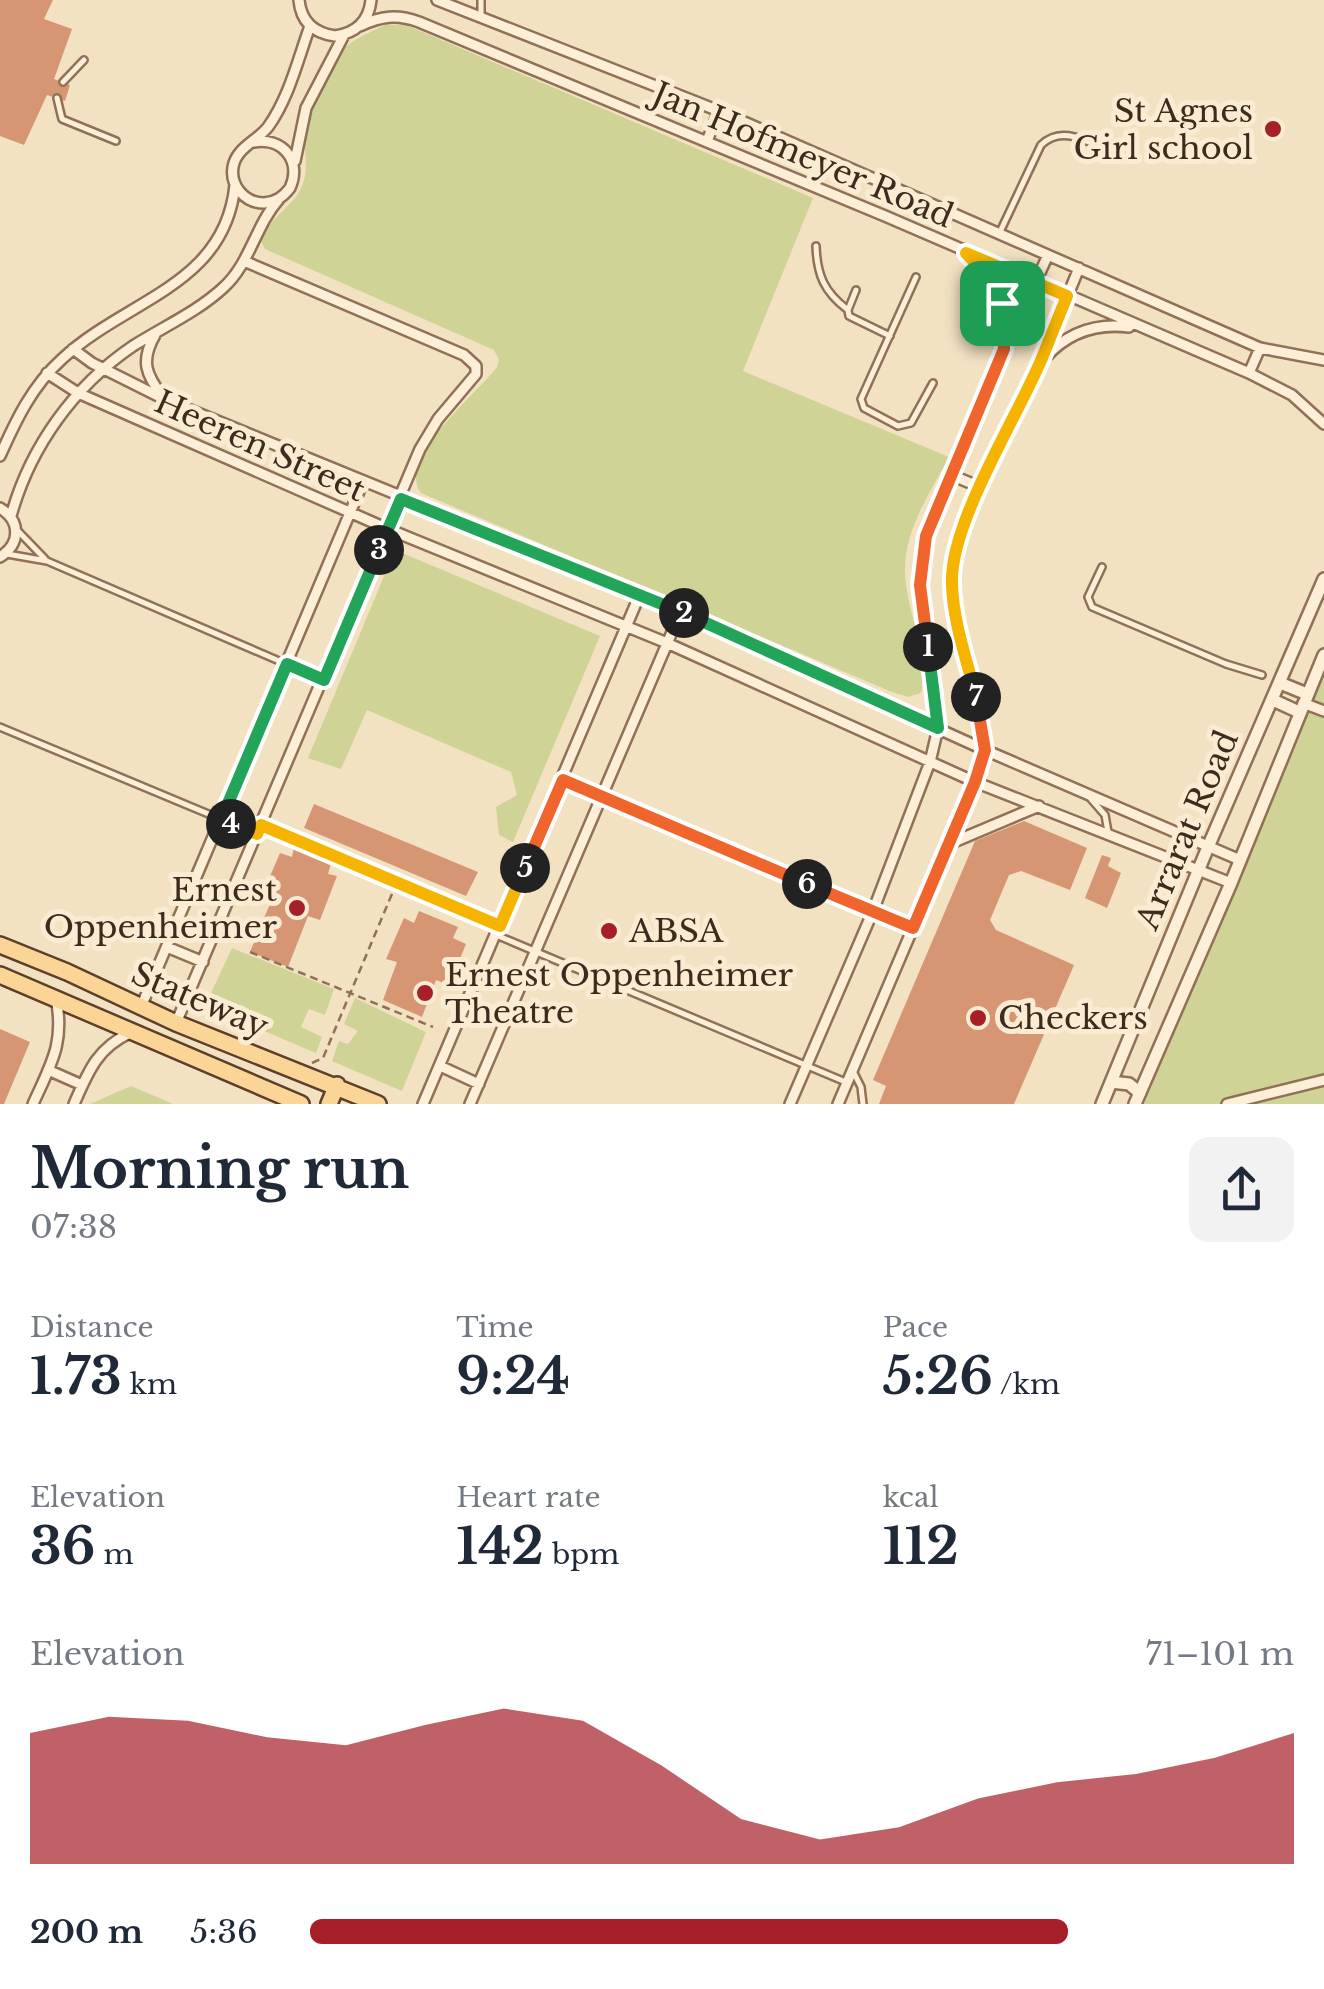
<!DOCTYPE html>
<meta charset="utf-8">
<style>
:root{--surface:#fff;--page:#f2f2f3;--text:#1f2937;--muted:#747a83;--accent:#a61f29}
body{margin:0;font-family:"Libre Baskerville",serif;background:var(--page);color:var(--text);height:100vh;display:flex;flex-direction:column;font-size:38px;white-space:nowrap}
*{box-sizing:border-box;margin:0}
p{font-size:32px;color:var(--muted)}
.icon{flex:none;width:55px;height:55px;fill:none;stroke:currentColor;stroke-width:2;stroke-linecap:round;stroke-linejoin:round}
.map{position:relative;height:1104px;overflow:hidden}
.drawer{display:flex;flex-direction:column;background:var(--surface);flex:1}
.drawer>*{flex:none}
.pin{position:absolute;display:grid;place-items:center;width:85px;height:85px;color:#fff;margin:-42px;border-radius:20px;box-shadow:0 5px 15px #0006}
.km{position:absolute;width:50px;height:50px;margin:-25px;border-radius:50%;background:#222;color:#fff;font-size:28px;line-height:50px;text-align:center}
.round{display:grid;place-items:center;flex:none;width:105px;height:105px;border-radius:20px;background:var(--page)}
.overview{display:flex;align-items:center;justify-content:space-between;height:170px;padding:0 30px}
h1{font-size:55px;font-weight:800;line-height:75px}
.stats{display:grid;grid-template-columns:repeat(3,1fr);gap:15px;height:170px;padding:10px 30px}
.stats div{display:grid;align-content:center}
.stats b{font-size:50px;font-weight:800}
.stats small{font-size:28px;font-weight:400}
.stats p{font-size:28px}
.chart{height:280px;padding:20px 30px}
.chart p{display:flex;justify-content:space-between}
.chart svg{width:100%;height:180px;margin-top:10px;fill:var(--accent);opacity:.7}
ul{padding:0 30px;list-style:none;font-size:32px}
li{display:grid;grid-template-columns:160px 120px 1fr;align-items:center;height:75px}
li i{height:25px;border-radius:12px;background:var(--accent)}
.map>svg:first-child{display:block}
</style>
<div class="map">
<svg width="1324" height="1104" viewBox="0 0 1324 1104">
<rect width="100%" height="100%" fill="#f3e2c2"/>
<path fill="#cfd395" d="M 385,25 L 405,25 L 418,30 L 813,198 L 743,371 L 949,457 C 931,491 906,527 905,567 C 904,606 930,655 921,693 L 908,697 L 892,692 L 421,493 C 395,459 478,393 497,367 L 499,360 L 494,350 L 265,249 L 261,241 C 273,212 292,209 302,186 C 310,166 303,152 305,133 C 308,114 326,68 338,54 C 351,40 368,33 385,25 Z
M 395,550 L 600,636 L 513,842 L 499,835 L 496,807 L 517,795 L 511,772 L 367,710 L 341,769 L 308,758 Z
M 1324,673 L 1324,1104 L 1144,1104 Z
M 232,948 L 334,989 L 325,1015 L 309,1009 L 301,1027 L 322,1037 L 316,1053 L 205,1006 Z
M 355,998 L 426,1032 L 402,1091 L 332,1061 L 339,1041 L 348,1044 L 358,1031 L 344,1024 Z
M 131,1086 L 173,1104 L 90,1104 Z"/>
<path fill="#d69674" d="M 0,0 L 53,0 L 44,19 L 72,29 L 54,79 L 70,85 L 65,101 L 47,95 L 24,145 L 0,136 Z
M 314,804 L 478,872 L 466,896 L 304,828 Z
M 1024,821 L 1087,848 L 1070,890 L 1021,871 L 1009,875 L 990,920 L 996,930 L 1074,965 L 1014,1104 L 879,1104 L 886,1086 L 873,1080 L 975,841 Z
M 294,847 L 331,863 L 328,874 L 337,876 L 320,920 L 308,916 L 288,967 L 250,952 L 272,899 L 262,895 L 280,853 L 292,857 Z
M 1102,855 L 1111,858 L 1108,866 L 1121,873 L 1107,908 L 1085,898 Z
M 419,911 L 458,927 L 453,938 L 466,944 L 449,985 L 436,980 L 422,1017 L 383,1000 L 397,962 L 386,959 L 404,918 L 414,923 Z
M 0,1029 L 30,1042 L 4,1104 L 0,1104 Z"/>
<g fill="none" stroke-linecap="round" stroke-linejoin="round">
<defs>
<path id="service" d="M 481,0 L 481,16
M 63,82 L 84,60
M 57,98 L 62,119 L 116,141
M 999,234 L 1041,145 C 1061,125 1086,141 1108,150
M 816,246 C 817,275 824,292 848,310
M 916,277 L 861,399 L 864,408 L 898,426 L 911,423 L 933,383
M 856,290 L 848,310 L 849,316 L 890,336
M 18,531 L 45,559
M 7,554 L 47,561 L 321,679
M 1102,567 L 1088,597 L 1092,607 L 1226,664 L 1262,675
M 0,727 L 254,833
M 563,780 L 913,928
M 1091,799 L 1105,815 L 1108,832
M 496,935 L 848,1083
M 854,1073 L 861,1087 L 863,1104"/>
<path id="minor" d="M 299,0 C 301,22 314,33 335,36 C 356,33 369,21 371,0
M 437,0 L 719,111 L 1260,348 L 1324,360
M 360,26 C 381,16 397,14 419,22 L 885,216 L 1249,373 L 1292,395 L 1324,424
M 707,141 L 719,111
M 254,142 C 283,137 302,161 290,188 C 283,197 276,202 264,203 C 245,203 230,186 233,167 C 236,148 257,141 268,127 C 289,98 298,59 310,26
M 295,161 L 306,108 L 344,35
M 971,257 C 995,282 1006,307 1005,341
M 155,335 C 140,361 146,375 163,397
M 73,349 L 92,363 L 166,400 L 640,594 L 985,750 L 1240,860
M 1045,358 C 1068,332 1096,323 1129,327
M 47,373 L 78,393 L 388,529 L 667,643 L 975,782 L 1231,883
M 1249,373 L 1260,348
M 0,456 C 16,420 32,386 62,359 C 126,299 225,286 235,185
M 951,475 L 980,487
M 0,508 C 21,521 21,543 0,557
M 11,516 C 30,447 74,386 133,346 C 163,327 197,312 223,288 C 250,264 255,226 279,199
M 1303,703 L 1324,711
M 949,844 L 1039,806
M 167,947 L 203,962
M 141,1007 L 363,482
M 176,1023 L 420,449 L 438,419 L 476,374 L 476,366 L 464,355 L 244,261
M 440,1066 L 479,1084
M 48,1070 L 82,1085
M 33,1104 C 51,1064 65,1043 56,998
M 74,1104 C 88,1072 97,1048 130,1033
M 423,1104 L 640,594
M 470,1104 L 681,611
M 790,1104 L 873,911 L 930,762 L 938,728 L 921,585 L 927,535 L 1005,349 L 1048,255
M 838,1104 L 975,782 L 985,750 L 977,701 L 955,611 L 952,565 L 960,535 L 980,487 L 1040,363 L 1079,268
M 1227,1104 L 1324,1080"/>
<path id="tertiary" d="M 1280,683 L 1307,694
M 1273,700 L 1299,712
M 1111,1082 L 1129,1084 L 1140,1093
M 1102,1104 L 1208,847 L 1324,579
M 1135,1104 L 1231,883 L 1324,655"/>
<path id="primary" d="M 0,945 L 67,972 L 176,1023 L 378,1104
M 0,975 L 301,1104
M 329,1104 L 337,1085"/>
</defs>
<use href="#service" stroke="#907157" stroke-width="10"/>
<use href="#minor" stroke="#907157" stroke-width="14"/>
<use href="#tertiary" stroke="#907157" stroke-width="16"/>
<use href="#primary" stroke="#5d3f2b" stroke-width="20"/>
<path stroke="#907157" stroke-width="2.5" stroke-dasharray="8 5" stroke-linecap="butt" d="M 271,829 L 490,921
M 250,952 L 433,1027
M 312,1063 L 323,1058 L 397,882"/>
<use href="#service" stroke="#fdefd7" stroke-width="5"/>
<use href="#minor" stroke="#fdefd7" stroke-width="9"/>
<use href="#tertiary" stroke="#fdefd7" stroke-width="11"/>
<use href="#primary" stroke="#fad596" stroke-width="15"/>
</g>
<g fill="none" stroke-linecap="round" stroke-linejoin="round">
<defs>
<path id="split-1" d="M 928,647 L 920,585 L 926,536 L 1004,349 L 1002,303"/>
<path id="split-2" d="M 684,613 L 938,728 L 928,647"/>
<path id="split-3" d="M 379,550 L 401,499 L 684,613"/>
<path id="split-4" d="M 231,824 L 221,820 L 287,664 L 324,680 L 379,550"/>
<path id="split-5" d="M 231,824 L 257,834 L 261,825 L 500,926 L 525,868"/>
<path id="split-6" d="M 525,868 L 563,780 L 807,884"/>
<path id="split-7" d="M 807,884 L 913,928 L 975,782 L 985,750 L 976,697"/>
<path id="split-8" d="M 976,697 C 967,660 953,622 952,584 C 949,524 1018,416 1042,358"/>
<path id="split-9" d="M 1002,303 L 989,277 L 966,253 L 1067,296 L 1042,358"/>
</defs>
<use href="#split-1" stroke="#fff" stroke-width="20"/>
<use href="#split-2" stroke="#fff" stroke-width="20"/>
<use href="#split-3" stroke="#fff" stroke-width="20"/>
<use href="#split-4" stroke="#fff" stroke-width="20"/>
<use href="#split-5" stroke="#fff" stroke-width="20"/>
<use href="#split-6" stroke="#fff" stroke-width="20"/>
<use href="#split-7" stroke="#fff" stroke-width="20"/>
<use href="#split-8" stroke="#fff" stroke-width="20"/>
<use href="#split-9" stroke="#fff" stroke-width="20"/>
<use href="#split-1" stroke="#f0652b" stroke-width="12"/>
<use href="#split-2" stroke="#22a559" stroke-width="12"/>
<use href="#split-3" stroke="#22a559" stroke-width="12"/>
<use href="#split-4" stroke="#22a559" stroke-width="12"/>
<use href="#split-5" stroke="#f5b400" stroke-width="12"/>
<use href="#split-6" stroke="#f0652b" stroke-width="12"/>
<use href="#split-7" stroke="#f0652b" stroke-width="12"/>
<use href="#split-8" stroke="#f5b400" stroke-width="12"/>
<use href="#split-9" stroke="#f5b400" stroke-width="12"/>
</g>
<g fill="#a61f29" stroke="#f9ecd3" stroke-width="4">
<circle cx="1273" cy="129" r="10"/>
<circle cx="297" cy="908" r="10"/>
<circle cx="609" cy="931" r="10"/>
<circle cx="425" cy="993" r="10"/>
<circle cx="978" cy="1018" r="10"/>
</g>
<g text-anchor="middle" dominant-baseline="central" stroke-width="10" stroke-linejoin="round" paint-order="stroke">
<g font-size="32" fill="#3e2b1d" stroke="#f9ecd3" text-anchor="start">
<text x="1253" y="111" text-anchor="end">St Agnes<tspan x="1253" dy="37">Girl school</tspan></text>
<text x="277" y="890" text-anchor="end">Ernest<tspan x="277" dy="37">Oppenheimer</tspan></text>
<text x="629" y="931">ABSA</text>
<text x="445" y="975">Ernest Oppenheimer<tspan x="445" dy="37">Theatre</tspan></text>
<text x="998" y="1018">Checkers</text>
</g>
<g font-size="32" fill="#3e2b1d" stroke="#f9ecd3">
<text transform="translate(803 155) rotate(23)">Jan Hofmeyer Road</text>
<text transform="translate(260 446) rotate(24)">Heeren Street</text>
<text transform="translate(1187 830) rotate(-67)">Arrarat Road</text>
<text transform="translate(200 1000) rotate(23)">Stateway</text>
</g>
</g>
</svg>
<div class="pin" style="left:1002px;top:303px;background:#1e9e55"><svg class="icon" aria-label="arrive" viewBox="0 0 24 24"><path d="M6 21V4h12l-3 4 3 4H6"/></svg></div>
<b class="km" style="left:928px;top:647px">1</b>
<b class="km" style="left:684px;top:613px">2</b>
<b class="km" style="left:379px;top:550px">3</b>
<b class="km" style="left:231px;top:824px">4</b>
<b class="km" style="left:525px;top:868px">5</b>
<b class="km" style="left:807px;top:884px">6</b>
<b class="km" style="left:976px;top:697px">7</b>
</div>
<section class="drawer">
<div class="overview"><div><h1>Morning run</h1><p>07:38</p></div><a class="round"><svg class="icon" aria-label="share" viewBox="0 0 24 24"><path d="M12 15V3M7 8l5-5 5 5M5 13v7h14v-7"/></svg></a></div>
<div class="stats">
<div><p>Distance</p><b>1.73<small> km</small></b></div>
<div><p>Time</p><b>9:24</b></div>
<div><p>Pace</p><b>5:26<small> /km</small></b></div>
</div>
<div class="stats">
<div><p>Elevation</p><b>36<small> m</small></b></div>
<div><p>Heart rate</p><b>142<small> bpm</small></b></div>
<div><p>kcal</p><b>112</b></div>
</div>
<div class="chart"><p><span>Elevation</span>71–101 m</p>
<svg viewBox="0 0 160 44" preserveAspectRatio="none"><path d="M0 44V12L10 8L20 9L30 13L40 15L50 10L60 6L70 9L80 20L90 33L100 38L110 35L120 28L130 24L140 22L150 18L160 12V44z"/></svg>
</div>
<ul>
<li><b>200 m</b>5:36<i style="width:77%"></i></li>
</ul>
</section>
